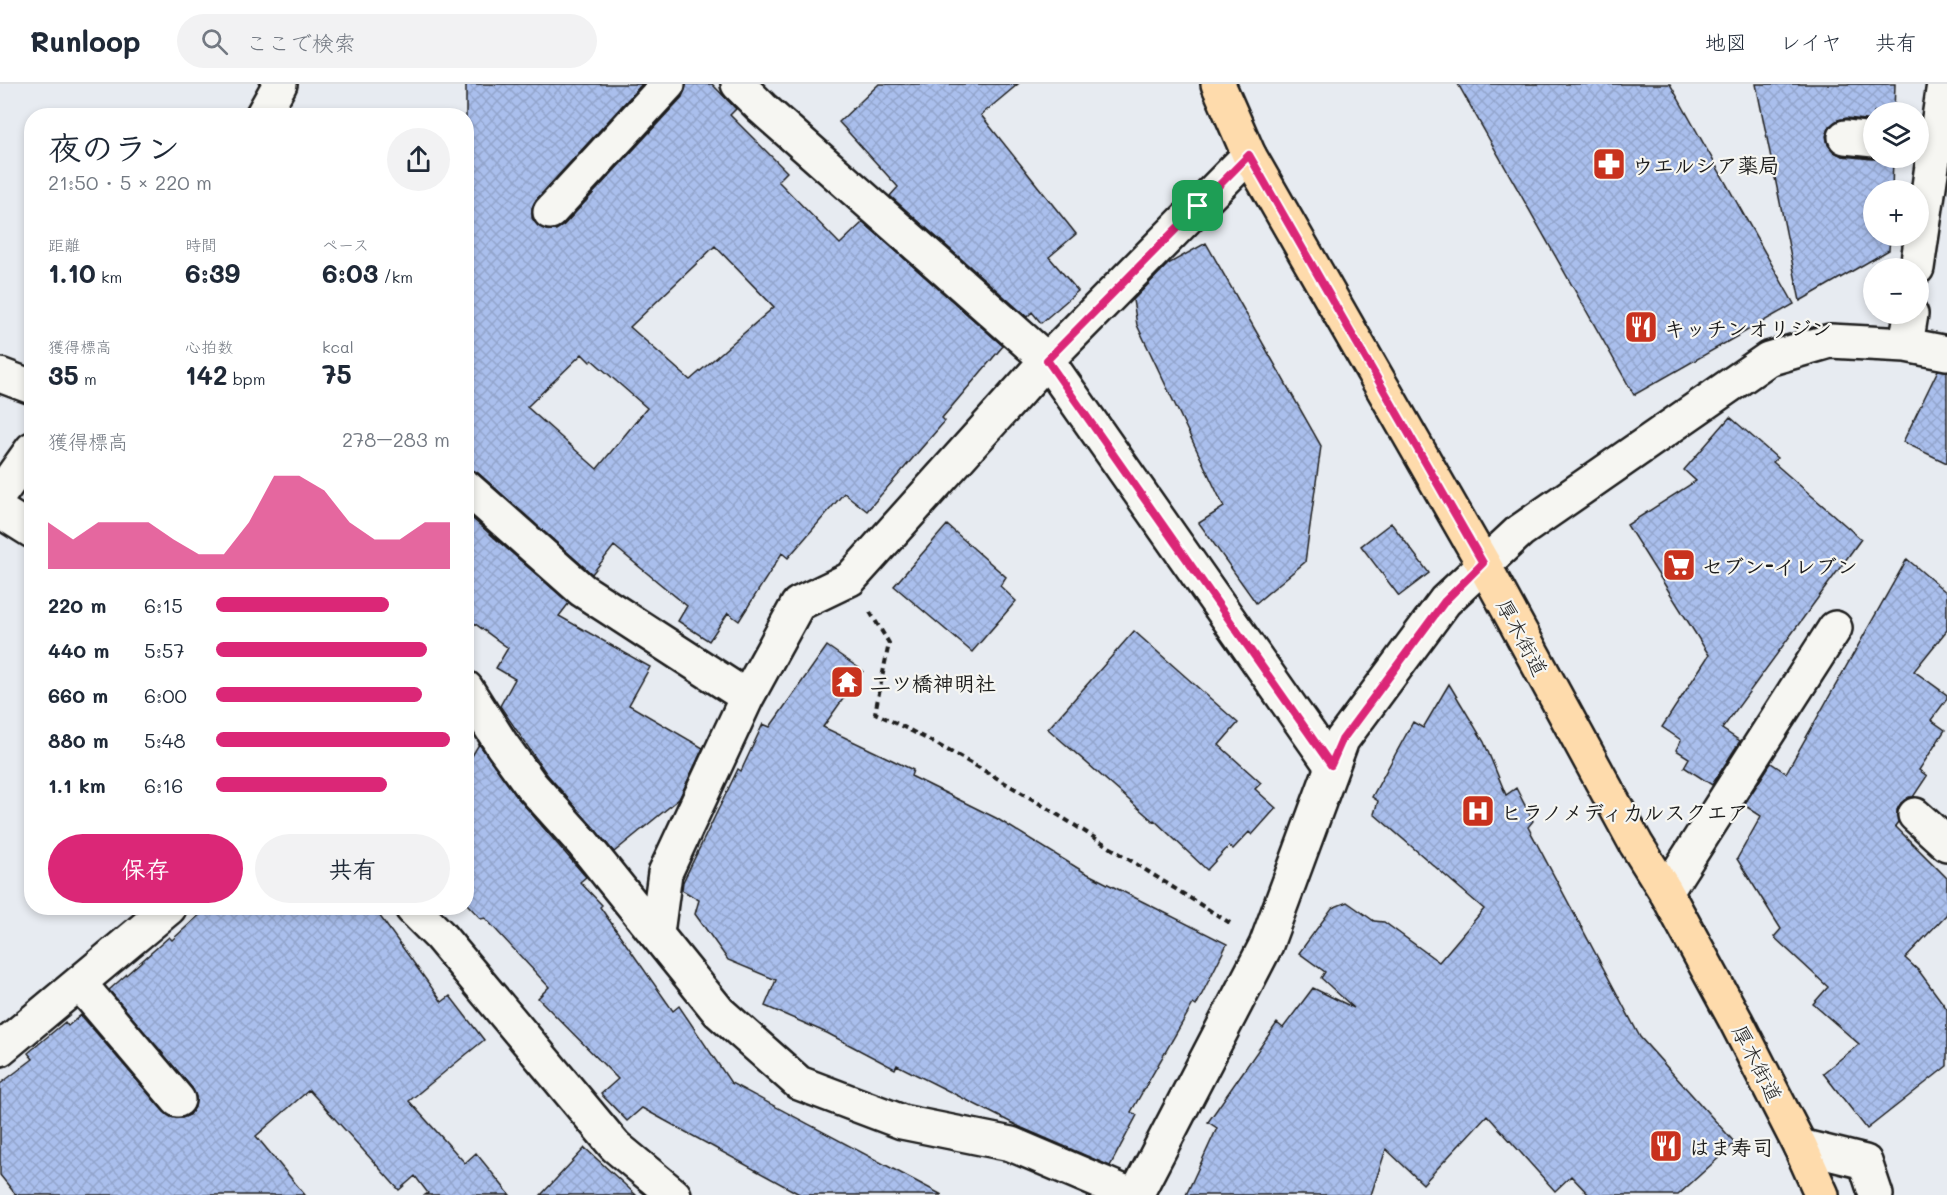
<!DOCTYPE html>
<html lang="ja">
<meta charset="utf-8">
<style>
:root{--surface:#fff;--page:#f2f2f3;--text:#1f2937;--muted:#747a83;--line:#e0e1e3;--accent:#db2777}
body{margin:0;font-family:Mali,"Klee One",sans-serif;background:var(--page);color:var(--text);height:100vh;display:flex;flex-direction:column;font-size:22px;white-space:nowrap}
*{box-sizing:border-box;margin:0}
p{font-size:20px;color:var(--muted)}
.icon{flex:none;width:33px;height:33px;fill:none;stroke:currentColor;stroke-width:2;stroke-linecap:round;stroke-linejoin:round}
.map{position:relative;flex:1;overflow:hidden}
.panel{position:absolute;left:24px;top:24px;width:450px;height:807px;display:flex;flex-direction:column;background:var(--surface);border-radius:24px;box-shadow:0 3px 9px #0003}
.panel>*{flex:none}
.tools{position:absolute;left:1863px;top:18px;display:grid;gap:12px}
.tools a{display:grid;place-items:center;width:66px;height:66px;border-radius:50%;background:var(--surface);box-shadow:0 3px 9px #0003;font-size:30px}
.pin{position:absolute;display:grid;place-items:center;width:51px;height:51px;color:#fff;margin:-26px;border-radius:12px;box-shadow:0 3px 9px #0006}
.round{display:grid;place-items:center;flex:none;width:63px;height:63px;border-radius:32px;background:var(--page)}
.overview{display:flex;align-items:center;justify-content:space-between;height:102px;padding:0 24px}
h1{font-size:33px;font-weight:700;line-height:45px}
.metrics{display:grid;grid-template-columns:repeat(3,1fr);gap:9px;height:102px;padding:6px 24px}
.metrics div{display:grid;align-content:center}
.metrics b{font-size:26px;font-weight:700}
.metrics small{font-size:16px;font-weight:400}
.metrics p{font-size:16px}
.chart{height:168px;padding:12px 24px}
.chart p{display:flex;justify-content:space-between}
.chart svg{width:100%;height:108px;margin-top:6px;fill:var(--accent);opacity:.7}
.primary-button{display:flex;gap:12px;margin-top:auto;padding:12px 24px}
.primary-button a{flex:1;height:69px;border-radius:36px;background:var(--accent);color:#fff;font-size:24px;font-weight:700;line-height:69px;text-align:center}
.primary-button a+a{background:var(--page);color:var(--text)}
ul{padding:0 24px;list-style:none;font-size:20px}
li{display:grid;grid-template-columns:96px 72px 1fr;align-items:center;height:45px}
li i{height:15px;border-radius:8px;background:var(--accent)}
header{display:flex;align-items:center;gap:36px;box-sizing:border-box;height:84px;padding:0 30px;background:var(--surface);border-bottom:2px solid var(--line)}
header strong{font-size:28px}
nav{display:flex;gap:33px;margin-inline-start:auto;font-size:21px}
.search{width:420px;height:54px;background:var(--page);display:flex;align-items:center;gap:15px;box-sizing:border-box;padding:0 21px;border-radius:33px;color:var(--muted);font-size:22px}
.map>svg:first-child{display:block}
</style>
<header>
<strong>Runloop</strong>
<div class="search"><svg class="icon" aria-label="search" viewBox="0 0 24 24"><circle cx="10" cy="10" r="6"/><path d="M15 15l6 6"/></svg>ここで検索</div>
<nav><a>地図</a><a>レイヤ</a><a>共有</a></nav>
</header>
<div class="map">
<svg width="1947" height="1111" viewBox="0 0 1947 1111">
<defs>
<pattern id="building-cross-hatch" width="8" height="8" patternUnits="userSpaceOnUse" patternTransform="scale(1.5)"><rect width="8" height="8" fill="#aabfed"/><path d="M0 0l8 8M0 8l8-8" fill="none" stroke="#92a4cb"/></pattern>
</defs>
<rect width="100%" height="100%" fill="#e7ebf1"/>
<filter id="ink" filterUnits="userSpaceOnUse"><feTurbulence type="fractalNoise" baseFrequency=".0167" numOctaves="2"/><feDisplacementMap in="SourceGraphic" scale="12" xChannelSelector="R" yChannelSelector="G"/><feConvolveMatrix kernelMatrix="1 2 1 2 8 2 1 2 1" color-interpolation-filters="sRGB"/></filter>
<g filter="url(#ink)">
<path fill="url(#building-cross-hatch)" stroke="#1c1c1c" stroke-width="1.5" fill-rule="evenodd" d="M 466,0 L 642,0 L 536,116 L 532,124 L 532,134 L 538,142 L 546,146 L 556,146 L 564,141 L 682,13 L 686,0 L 712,0 L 736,25 L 730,31 L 787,88 L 778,97 L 840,160 L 863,138 L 1003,262 L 942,334 L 945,337 L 867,427 L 844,409 L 788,474 L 782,469 L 739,537 L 728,529 L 709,557 L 678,537 L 687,522 L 614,462 L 592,490 L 478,389 L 466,385 ZM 715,162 L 774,223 L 690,296 L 630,243 ZM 582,270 L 590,278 L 592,276 L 647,324 L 597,385 L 527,323 Z
M 879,0 L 1018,0 L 981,31 L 1076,150 L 1049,173 L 1078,207 L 1041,239 L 1032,228 L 1027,233 L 890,112 L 898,103 L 839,38 Z
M 1458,0 L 1670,0 L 1794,220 L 1634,311 Z
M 1756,0 L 1895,0 L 1894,28 L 1874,28 L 1874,37 L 1847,34 L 1838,36 L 1830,42 L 1826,52 L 1828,61 L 1834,68 L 1842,72 L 1872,75 L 1893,74 L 1892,106 L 1874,106 L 1874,152 L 1890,152 L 1889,166 L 1800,217 Z
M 1206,159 L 1321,362 L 1305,478 L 1256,519 L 1199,439 L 1224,423 L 1137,241 L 1133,216 L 1168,180 Z
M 1938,286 L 1947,287 L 1947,379 L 1903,358 Z
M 1730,333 L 1777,374 L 1773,378 L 1861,455 L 1722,645 L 1740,657 L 1712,701 L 1684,683 L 1689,674 L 1676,666 L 1681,656 L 1662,643 L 1709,571 L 1627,441 L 1696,397 L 1684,386 Z
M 466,429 L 569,519 L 559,532 L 650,583 L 629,621 L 703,664 L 679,715 L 614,768 L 546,689 L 500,622 L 515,595 L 496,584 L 508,564 L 466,533 Z
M 1391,439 L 1429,489 L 1399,512 L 1361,462 Z
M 947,441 L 1006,493 L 1000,502 L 1016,517 L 972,568 L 894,502 Z
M 1907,475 L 1947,509 L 1947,546 L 1914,587 L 1947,611 L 1947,615 L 1931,636 L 1945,646 L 1919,686 L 1927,692 L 1913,713 L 1909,713 L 1901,719 L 1897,726 L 1898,738 L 1895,742 L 1947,794 L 1947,830 L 1905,874 L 1919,887 L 1947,925 L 1947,982 L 1867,1045 L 1823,989 L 1859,960 L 1813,920 L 1828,903 L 1774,853 L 1781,845 L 1737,775 L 1761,732 L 1744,721 L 1771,679 L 1786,689 Z
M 1134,547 L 1238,639 L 1219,661 L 1261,699 L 1255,705 L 1276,724 L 1252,751 L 1249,748 L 1233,765 L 1229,762 L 1207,786 L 1154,736 L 1153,737 L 1048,645 Z
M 827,562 L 863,587 L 823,643 L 913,686 L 911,692 L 996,734 L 1084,788 L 1227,860 L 1196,922 L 1193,920 L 1131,1028 L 1137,1031 L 1110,1082 L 1022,1044 L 897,981 L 895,985 L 827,949 L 765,922 L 776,896 L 728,876 L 695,830 L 699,816 L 682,806 L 683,798 L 738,685 L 741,687 L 763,640 L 770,643 Z
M 1449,600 L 1484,658 L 1506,711 L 1516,704 L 1533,737 L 1528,743 L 1640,953 L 1735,1059 L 1678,1111 L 1589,1111 L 1571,1092 L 1555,1107 L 1487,1031 L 1423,1100 L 1386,1065 L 1371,1111 L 1186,1111 L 1217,1044 L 1208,1038 L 1277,939 L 1283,944 L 1313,904 L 1354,924 L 1321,894 L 1325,888 L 1299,869 L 1332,824 L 1347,818 L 1374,837 L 1384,838 L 1439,878 L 1484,825 L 1374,730 L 1378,717 L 1372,713 L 1413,638 L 1423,644 Z
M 479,660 L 517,713 L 586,793 L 580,798 L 602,821 L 600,823 L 673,927 L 679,922 L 731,999 L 942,1111 L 801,1111 L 642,1024 L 627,1037 L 601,1010 L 618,995 L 538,914 L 549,903 L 485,834 L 481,835 L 466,819 L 466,682 Z
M 207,824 L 374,824 L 442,918 L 450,912 L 484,956 L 409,1017 L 465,1079 L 476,1069 L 510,1111 L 425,1111 L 428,1109 L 415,1092 L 399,1106 L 309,1006 L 256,1052 L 305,1111 L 16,1111 L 0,1091 L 0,1000 L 33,975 L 28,969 L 65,938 L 68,942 L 81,931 L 164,1028 L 171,1033 L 182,1034 L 190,1031 L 195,1023 L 196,1013 L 192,1004 L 109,906 L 169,853 L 172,856 Z
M 585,1064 L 636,1111 L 541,1111 Z"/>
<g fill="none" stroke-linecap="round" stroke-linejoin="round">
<defs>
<path id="minor" d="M 738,0 L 762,24 L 1047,276 L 1331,681
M 262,32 L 280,0
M 1845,53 L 1874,56
M 550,128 L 668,0
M 1917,184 L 1944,0
M 1906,261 L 1911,230
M 0,291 L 32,303
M 466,403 L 582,506 L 747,613
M 0,410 L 32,365
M 0,427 L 32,447
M 466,604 L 502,661 L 531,701 L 582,758 L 719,928 L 799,999 L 902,1038 L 1011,1060 L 1131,1111
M 1915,731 L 1947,760
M 1666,808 L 1835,544
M 412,824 L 439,851 L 615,1062 L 674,1111
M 657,849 L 665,789 L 747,613 L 798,520 L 850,495 L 1047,276 L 1249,71
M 79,899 L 178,1016
M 0,965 L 169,824
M 1800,1062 L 1865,1078 L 1876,1111
M 1136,1111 L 1266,861 L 1342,656 L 1445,517 L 1520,447 L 1768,275 L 1830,257 L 1906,261 L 1947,269"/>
<path id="major" d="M 1218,0 L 1249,71 L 1483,479 L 1636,760 L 1666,808 L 1736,937 L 1800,1062 L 1822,1111"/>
</defs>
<use href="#minor" stroke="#1c1c1c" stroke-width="38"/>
<use href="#major" stroke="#1c1c1c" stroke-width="38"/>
<path stroke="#1c1c1c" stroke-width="4" stroke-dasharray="6 4.5" stroke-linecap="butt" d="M 870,528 L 889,559 L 875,629 C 999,688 1113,767 1230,839"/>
<use href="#minor" stroke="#f6f6f2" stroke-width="33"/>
<use href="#major" stroke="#fedbac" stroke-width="33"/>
</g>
</g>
<g fill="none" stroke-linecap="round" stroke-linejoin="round" filter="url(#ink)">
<defs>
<path id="route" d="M 1249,71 L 1483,479 L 1445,517 L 1342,656 L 1331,681 L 1047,276 Z"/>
</defs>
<use href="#route" stroke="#fff" stroke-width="12"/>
<use href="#route" stroke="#db2777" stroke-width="8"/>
</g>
<defs>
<symbol id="pharmacy-square" viewBox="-11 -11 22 22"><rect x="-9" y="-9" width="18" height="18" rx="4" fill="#c8321e" stroke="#f6f6f2"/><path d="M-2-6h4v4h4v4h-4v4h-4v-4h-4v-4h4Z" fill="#fff"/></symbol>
<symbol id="restaurant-square" viewBox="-11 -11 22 22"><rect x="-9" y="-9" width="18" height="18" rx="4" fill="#c8321e" stroke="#f6f6f2"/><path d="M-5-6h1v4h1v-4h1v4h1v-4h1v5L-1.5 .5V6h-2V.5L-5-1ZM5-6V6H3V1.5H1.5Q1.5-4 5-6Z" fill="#fff"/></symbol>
<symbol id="supermarket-square" viewBox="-11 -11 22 22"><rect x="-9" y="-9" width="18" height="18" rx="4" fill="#c8321e" stroke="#f6f6f2"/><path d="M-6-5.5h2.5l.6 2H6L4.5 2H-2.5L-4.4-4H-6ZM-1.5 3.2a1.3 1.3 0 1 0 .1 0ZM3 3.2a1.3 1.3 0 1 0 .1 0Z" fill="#fff"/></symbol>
<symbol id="temple-square" viewBox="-11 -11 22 22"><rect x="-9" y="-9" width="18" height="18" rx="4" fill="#c8321e" stroke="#f6f6f2"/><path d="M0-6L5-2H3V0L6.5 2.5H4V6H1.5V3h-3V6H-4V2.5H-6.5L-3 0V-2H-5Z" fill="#fff"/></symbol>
<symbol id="hospital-square" viewBox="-11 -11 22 22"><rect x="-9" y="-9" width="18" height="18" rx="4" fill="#c8321e" stroke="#f6f6f2"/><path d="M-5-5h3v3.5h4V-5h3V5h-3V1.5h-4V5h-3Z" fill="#fff"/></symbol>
</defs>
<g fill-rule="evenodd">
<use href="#pharmacy-square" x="1590" y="61" width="38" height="38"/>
<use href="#restaurant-square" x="1622" y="224" width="38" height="38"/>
<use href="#supermarket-square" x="1660" y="462" width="38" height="38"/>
<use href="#temple-square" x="828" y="579" width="38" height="38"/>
<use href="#hospital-square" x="1459" y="708" width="38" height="38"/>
<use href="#restaurant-square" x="1647" y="1043" width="38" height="38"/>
</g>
<g text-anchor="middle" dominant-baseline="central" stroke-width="4.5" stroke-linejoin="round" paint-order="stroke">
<g font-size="21" font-weight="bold" fill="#1c1c1c" stroke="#f6f6f2" text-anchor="start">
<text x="1632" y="80">ウエルシア薬局</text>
<text x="1664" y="243">キッチンオリジン</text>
<text x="1702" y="481">セブン-イレブン</text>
<text x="870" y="598">二ツ橋神明社</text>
<text x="1501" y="727">ヒラノメディカルスクエア</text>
<text x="1689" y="1062">はま寿司</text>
</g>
<g font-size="21" fill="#1c1c1c" stroke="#f6f6f2">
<text transform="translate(1523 553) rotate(62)">厚木街道</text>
<text transform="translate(1758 979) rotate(63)">厚木街道</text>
</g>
</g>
</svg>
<div class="tools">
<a><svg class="icon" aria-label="layers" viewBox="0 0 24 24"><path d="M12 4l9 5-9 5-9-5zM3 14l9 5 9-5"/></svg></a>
<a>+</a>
<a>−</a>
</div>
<div class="pin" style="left:1198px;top:122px;background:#1e9e55"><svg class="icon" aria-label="arrive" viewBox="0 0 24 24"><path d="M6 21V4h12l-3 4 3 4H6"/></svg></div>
<section class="panel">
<div class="overview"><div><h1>夜のラン</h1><p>21:50 · 5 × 220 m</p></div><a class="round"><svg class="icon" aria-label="share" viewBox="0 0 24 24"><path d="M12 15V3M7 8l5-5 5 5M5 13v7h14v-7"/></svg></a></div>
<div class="metrics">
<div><p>距離</p><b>1.10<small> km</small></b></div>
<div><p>時間</p><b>6:39</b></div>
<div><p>ペース</p><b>6:03<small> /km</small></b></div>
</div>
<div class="metrics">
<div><p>獲得標高</p><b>35<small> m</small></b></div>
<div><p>心拍数</p><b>142<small> bpm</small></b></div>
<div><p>kcal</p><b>75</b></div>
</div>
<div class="chart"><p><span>獲得標高</span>278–283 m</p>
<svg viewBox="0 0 160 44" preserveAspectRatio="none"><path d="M0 44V25L10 32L20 25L30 25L40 25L50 32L60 38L70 38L80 25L90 6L100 6L110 12L120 25L130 32L140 32L150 25L160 25V44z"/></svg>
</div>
<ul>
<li><b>220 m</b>6:15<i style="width:74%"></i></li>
<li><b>440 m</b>5:57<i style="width:90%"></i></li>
<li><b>660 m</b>6:00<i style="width:88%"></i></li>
<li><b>880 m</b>5:48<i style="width:100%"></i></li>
<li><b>1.1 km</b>6:16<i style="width:73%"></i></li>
</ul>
<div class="primary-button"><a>保存</a><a>共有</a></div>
</section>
</div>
